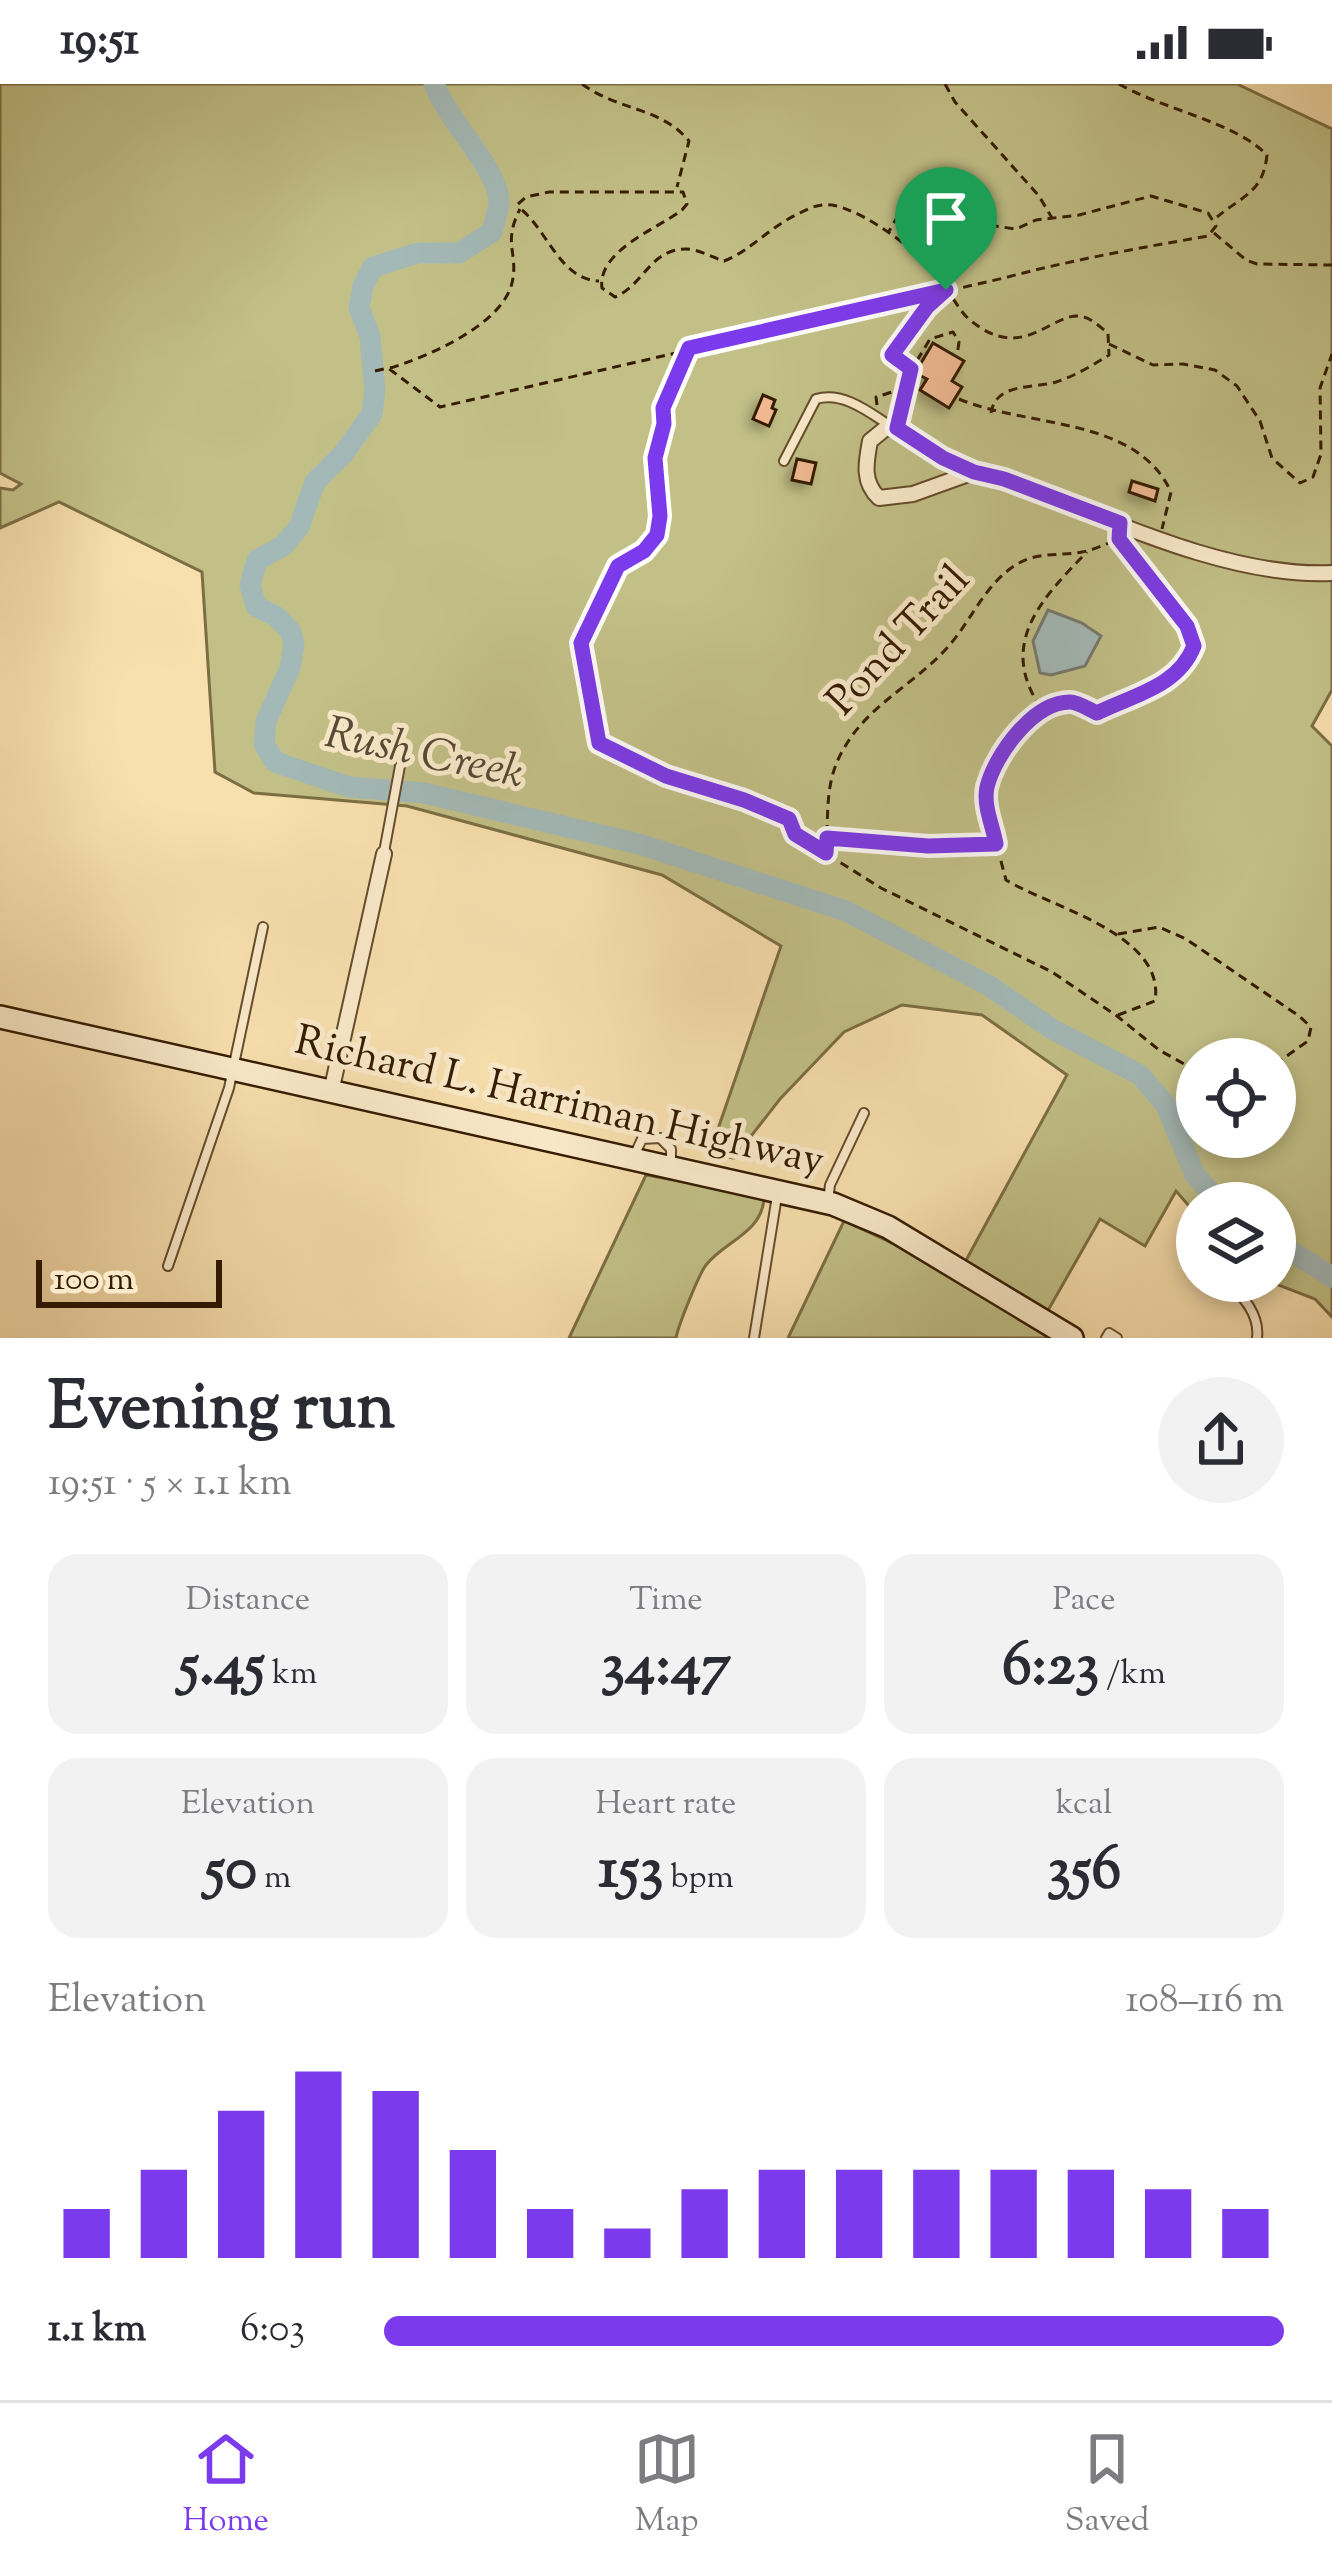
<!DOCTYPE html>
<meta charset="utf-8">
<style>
:root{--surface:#fff;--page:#f2f2f3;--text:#2b2b33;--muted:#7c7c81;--line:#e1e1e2;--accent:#7c3aed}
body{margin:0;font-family:"Sorts Mill Goudy",serif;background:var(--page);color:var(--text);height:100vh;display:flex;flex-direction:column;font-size:45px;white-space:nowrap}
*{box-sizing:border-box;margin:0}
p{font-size:39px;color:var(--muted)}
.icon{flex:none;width:66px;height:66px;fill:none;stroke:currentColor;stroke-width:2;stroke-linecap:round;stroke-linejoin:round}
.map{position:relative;height:1254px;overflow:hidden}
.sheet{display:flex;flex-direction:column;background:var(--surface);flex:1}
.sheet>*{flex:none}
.buttons{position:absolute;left:1176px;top:954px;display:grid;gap:24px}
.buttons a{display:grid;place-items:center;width:120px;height:120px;border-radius:50%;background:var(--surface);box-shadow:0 6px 18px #0003;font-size:60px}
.scale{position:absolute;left:36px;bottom:30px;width:186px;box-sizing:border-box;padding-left:12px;border:6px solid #351b00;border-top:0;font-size:33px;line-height:42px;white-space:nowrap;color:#351b00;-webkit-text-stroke:9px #faeaca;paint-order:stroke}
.pin{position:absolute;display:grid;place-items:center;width:102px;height:102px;color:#fff;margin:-123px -51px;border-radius:50% 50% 50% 0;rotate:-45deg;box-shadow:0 0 12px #0007}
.pin .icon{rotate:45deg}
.round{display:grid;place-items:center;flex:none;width:126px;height:126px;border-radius:63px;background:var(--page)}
.summary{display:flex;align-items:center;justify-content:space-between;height:204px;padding:0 48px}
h1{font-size:66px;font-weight:700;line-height:90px}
.metrics{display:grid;grid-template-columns:repeat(3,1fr);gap:18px;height:204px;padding:12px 48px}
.metrics div{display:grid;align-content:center;border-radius:30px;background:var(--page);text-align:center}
.metrics b{font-size:60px;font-weight:700}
.metrics small{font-size:33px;font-weight:400}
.metrics p{font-size:33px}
.chart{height:336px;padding:24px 48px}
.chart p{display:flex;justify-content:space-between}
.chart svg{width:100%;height:216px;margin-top:12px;stroke:var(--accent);stroke-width:6}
ul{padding:0 48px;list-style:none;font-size:39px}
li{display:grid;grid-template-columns:192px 144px 1fr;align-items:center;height:90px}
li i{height:30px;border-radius:15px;background:var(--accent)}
.status{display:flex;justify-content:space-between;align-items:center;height:84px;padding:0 60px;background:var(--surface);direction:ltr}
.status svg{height:33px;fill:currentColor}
.menu{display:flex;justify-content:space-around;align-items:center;height:168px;border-top:3px solid var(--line);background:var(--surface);font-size:33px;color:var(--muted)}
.menu a{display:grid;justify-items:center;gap:6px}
.menu .current{color:var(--accent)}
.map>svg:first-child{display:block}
</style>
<div class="status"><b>19:51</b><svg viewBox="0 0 49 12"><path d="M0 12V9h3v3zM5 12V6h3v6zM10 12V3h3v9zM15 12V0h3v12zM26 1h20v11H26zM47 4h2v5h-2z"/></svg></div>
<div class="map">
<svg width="1332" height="1254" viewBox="0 0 1332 1254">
<defs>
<filter id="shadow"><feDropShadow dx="-5.5" dy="5.5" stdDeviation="6" flood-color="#0004"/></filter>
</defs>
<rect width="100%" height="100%" fill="#f8dfae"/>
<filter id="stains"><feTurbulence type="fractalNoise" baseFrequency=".00167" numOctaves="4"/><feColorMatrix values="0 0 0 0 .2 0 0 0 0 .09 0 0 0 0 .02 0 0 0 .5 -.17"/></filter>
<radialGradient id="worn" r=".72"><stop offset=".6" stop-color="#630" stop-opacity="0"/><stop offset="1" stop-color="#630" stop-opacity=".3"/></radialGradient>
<path fill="#c2c087" stroke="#7c6e44" stroke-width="3" fill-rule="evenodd" d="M 0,0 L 1237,0 L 1332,45 L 1332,606 L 1312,642 L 1332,662 L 1332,1233 L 1315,1215 L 1268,1197 L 1275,1197 L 1275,1119 L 1197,1119 L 1197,1131 L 1176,1107 L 1145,1162 L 1100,1135 L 1046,1230 L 964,1180 L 1067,991 L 982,931 L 902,921 L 844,948 L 780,1015 L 734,1074 L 709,1071 L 781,862 L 662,791 L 407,722 L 254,709 L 215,688 L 202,488 L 59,418 L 0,444 L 0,404 L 13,406 L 21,400 L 0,389 ZM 1197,975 L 1275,975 L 1275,1053 L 1197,1053 Z
M 646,1091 L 753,1110 L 764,1116 C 760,1150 725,1157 706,1181 C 699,1190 678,1242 676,1254 L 569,1254 Z
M 844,1137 L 905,1165 L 1050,1254 L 788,1254 Z"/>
<path fill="#a3b9b7" stroke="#777a6e" stroke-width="3" d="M 1048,526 L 1082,539 L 1101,552 L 1085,582 L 1051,591 L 1040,589 L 1033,557 Z"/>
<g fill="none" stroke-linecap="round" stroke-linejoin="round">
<path stroke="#a3b9b7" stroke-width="21" d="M 434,0 C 447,36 500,87 499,119 C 498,128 494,139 492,148 L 459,169 L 418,169 L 373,183 L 363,202 L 359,224 L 370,252 L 375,307 L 372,330 L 343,370 L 315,398 L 299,443 L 283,462 L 257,476 L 250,501 L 256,522 L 277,533 L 291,548 L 294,560 L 290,584 L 266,637 L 264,660 L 275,678 L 349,703 L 424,709 L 639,760 L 846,827 L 988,901 L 1052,945 L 1140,991 L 1165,1020 L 1195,1091 L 1220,1119
M 1275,1157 L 1332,1193"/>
</g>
<path fill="#efb890" stroke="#351b00" stroke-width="3" filter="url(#shadow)" d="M 933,259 L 964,277 L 952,297 L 962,303 L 949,324 L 920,306 L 927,295 L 915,289 Z
M 763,311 L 775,316 L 772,324 L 776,326 L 769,342 L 753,335 Z
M 797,375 L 816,379 L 811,400 L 792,396 Z
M 1132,397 L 1158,405 L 1155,417 L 1129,408 Z"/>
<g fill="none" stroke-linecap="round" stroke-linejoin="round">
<defs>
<path id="lane" d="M 784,377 L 816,315 C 844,307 870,329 892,343
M 384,768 L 400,682
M 634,1072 L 642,1055 L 660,1054 L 671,1065 L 671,1081
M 828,1117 L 830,1101 L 864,1029
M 168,1182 L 229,1004 L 263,843
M 1227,1197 C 1243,1212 1260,1231 1257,1254
M 754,1254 L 777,1112
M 1106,1254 L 1109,1249 L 1117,1254"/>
<path id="street" d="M 974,388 L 913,410 L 879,414 C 862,398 866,379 870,357 L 886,344 C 915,346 939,374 967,385 C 987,394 1009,397 1029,405 C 1118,440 1235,494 1332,489
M 331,1008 L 384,770"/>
<path id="secondary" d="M 0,933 L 833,1120 L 888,1143 L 1072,1254"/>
</defs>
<use href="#lane" stroke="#664c2c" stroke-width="12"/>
<use href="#street" stroke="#664c2c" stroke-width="18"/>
<use href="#secondary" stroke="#351b00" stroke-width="26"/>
<path stroke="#351b00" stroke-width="3" stroke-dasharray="9 6" stroke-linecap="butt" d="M 582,0 C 619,27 661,23 689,57 L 677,103
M 945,0 L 955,18 L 1039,112 L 1052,134
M 1119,0 C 1162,25 1235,38 1267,71 C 1263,108 1244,111 1217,133
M 518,120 L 526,113 L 549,108 L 683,108 L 687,120 L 682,126 C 657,145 597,167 602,204 L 615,213 C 643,202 650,165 686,165 C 698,165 711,173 724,177 C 750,167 770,143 796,131 C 807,125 819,119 832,121 C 867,127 929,174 946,204
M 522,126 C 548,148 561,196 599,197
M 1214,149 L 1246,176 L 1257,180 L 1332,181
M 1109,260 L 1153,281 L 1183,280 L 1215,286 L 1237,302 L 1260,337 L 1272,374 L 1300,399 L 1313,393 L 1321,370 L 1320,304 L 1332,270
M 688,266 L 663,324 L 664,340 L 655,373 L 660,432 L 657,451 L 644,468 L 618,482 L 581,559 L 599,659 L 666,692 L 744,716 L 789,735 L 795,750 L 881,804 L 1052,888 L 1117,932 L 1159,966 L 1197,987
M 390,284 C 427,273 502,241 512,199 C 519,169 502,160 520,125
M 911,285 L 892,271 L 927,223 L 947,206 C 954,215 961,229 970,236 C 1025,282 1053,224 1084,233 C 1092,235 1101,244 1108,249 L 1109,271 C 1093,281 1075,292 1056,298 C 1033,305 996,298 991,329
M 375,287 L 388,284 L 440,323 L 1004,194 C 1071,176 1139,164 1208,152 L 1216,142 L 1208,129 L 1151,112 L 1079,131 L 1036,136 L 1016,145 L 981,140 L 965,144 L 939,142 L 906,128 L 899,130 L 888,149
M 959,315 C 1028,344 1136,332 1171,408 L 1162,445
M 877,321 L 876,313 L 905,304
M 898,333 L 909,290 L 930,255 L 953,248 L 959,258 L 957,272
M 1041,624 C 997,560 1042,514 1087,468
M 829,754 L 929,762 L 993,759
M 826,765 C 829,729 824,699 843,666 C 871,615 925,597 959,549 C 977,524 991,495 1019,479 C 1038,468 1061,472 1082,468 C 1094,466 1105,460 1117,456
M 1118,850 L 1159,843 L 1186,855 L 1299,932 L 1311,943 L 1308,957 L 1281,976 L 1275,995
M 1118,931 L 1155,917 C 1166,850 1050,823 1006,796 L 986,721 L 987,704 L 1009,660 L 1025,641 L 1043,627 L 1071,618 L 1097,629 C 1133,611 1178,603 1194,562 L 1187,541 L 1119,453"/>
<use href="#lane" stroke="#faeaca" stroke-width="8"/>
<use href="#street" stroke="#faeaca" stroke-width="14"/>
<use href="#secondary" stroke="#faeaca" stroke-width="21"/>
</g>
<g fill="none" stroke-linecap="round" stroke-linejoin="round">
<defs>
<path id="route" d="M 946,206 L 927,223 L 892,271 L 911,285 L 897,344 L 943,374 L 974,388 L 1004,395 L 1120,439 L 1119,455 L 1187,542 L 1194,562 C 1178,603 1133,611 1097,629 C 1090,626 1078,618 1070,618 C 1033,618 995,671 987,703 C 983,722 993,742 996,760 L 928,762 L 827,754 L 826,769 L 795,750 L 789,735 L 744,716 L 666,692 L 599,659 L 581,559 L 618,482 L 644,467 L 657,451 L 660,432 L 655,374 L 664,340 L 663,324 L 689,264 Z"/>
</defs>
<use href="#route" stroke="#fff" stroke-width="24"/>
<use href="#route" stroke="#7c3aed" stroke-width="15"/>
</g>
<g text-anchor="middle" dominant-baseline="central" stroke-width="10" stroke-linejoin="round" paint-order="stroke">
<g font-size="42" fill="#351b00" stroke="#faeaca">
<text transform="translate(900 558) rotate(-47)">Pond Trail</text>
<text transform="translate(559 1019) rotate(13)">Richard L. Harriman Highway</text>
</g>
<g font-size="45" font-style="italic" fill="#564a37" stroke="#faeaca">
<text transform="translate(424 672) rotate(12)">Rush Creek</text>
</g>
</g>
<rect width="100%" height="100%" filter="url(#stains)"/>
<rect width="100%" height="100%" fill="url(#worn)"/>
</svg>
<div class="buttons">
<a><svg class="icon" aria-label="locate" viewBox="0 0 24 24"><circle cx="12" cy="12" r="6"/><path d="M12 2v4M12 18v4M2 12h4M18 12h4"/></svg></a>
<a><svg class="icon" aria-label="layers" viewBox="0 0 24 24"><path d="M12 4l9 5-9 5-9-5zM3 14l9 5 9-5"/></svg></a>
</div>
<div class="scale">100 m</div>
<div class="pin" style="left:946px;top:206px;background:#1e9e55"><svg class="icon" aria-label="arrive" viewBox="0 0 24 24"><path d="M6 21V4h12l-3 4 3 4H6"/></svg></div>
</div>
<section class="sheet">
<div class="summary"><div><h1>Evening run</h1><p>19:51 · 5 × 1.1 km</p></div><a class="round"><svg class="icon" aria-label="share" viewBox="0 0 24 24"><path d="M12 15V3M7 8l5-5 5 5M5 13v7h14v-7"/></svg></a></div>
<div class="metrics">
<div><p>Distance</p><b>5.45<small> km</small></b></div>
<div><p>Time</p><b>34:47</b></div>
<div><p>Pace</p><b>6:23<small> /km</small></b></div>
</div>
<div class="metrics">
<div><p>Elevation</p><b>50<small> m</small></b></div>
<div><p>Heart rate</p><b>153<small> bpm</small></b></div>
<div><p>kcal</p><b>356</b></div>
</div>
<div class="chart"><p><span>Elevation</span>108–116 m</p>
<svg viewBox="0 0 160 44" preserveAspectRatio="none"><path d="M5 44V34M15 44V26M25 44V14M35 44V6M45 44V10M55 44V22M65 44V34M75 44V38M85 44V30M95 44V26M105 44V26M115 44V26M125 44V26M135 44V26M145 44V30M155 44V34"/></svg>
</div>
<ul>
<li><b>1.1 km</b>6:03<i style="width:100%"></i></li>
</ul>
</section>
<nav class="menu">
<a class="current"><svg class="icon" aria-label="home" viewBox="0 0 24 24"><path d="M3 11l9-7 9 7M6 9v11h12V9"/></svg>Home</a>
<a><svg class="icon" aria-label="map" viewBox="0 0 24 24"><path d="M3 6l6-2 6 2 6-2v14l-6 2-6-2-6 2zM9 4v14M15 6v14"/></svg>Map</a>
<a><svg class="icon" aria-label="saved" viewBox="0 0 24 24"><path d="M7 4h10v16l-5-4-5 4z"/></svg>Saved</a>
</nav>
